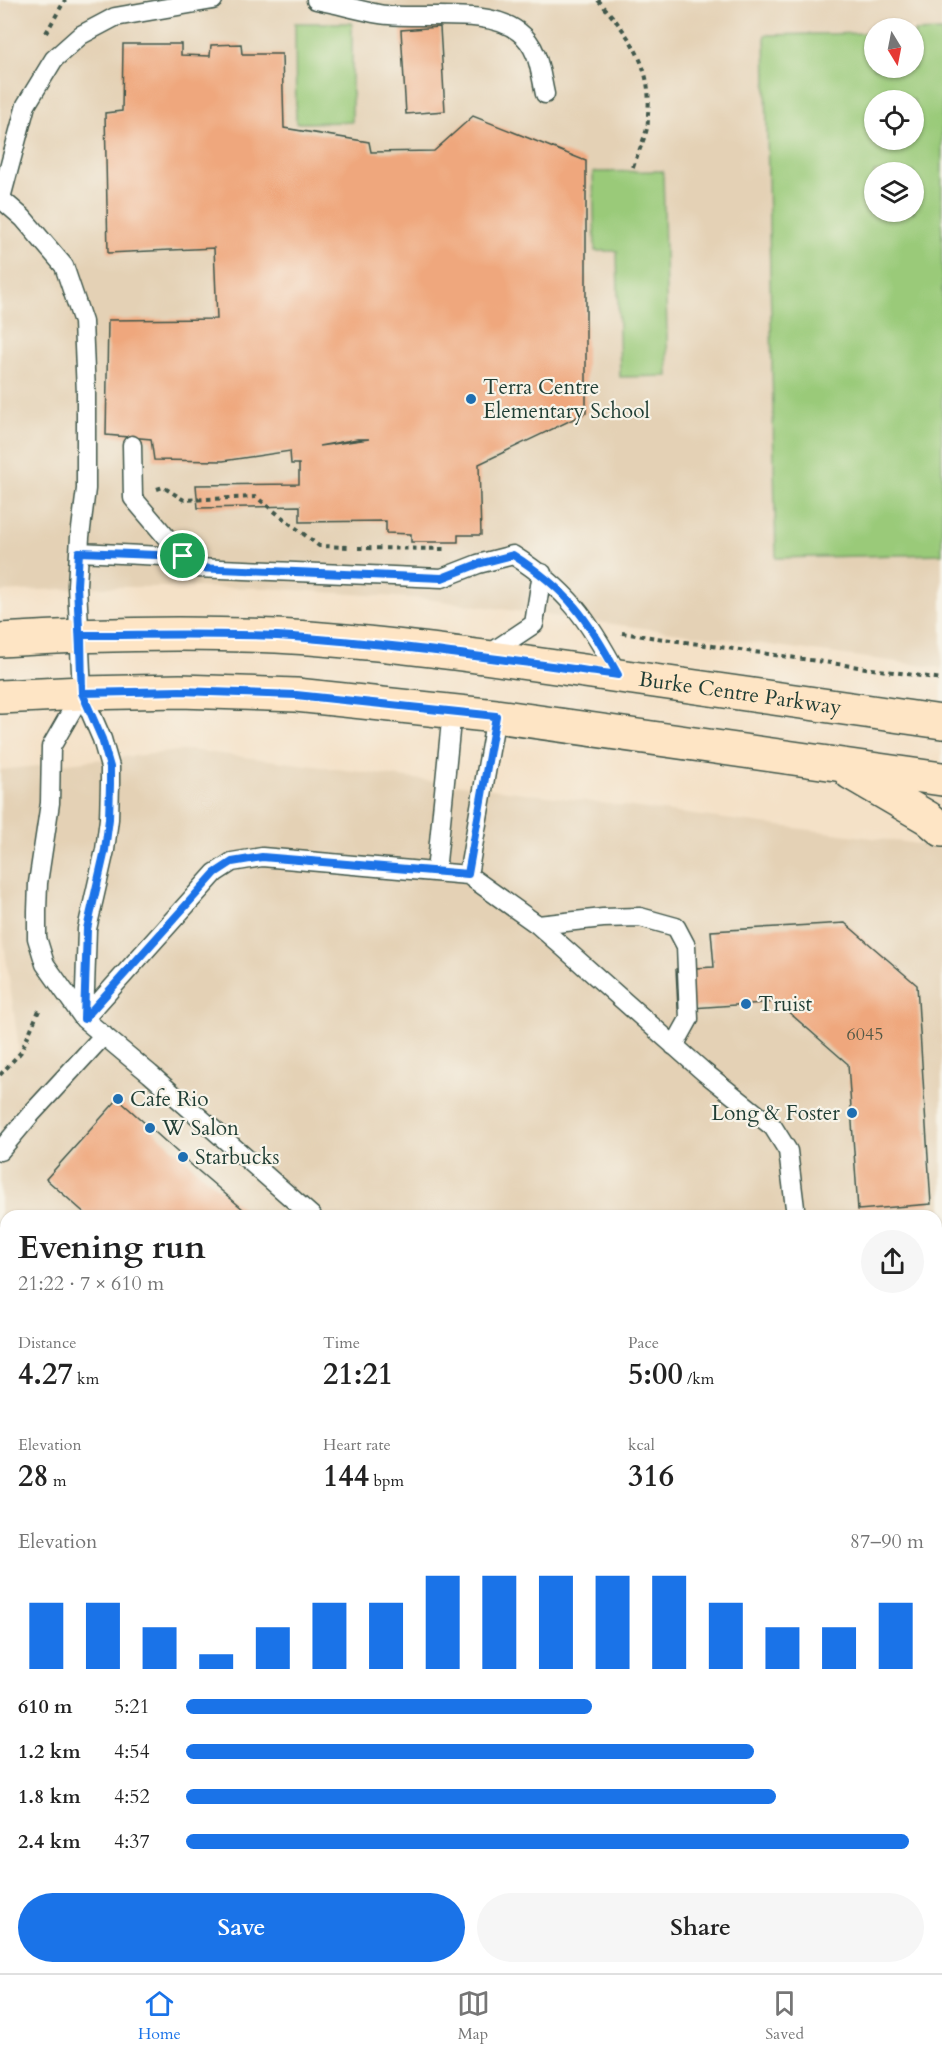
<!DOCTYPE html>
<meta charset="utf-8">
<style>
:root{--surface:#fff;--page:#f6f6f6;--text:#222;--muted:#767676;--line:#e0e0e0;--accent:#1a73e8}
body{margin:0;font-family:Cardo,serif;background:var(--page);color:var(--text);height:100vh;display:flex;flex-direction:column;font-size:22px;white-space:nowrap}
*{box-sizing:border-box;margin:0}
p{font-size:20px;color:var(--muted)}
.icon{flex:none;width:33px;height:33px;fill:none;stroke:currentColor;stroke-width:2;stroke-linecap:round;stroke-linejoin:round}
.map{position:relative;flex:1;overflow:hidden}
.sheet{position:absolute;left:0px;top:1210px;width:942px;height:764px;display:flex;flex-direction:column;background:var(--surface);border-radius:18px 18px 0 0;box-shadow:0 2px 4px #0004}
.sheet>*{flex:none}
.needle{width:39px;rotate:170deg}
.buttons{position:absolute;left:864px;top:18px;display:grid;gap:12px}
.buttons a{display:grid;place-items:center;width:60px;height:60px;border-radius:50%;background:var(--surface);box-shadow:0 2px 4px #0004;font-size:30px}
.pin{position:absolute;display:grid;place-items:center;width:51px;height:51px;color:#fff;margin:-26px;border:3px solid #fff;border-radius:50%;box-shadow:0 2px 6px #0007}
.round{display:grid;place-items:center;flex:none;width:63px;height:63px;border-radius:32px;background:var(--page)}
.head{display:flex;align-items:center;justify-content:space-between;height:102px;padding:0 18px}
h1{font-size:33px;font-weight:600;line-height:45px}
.figures{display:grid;grid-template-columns:repeat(3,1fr);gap:9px;height:102px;padding:6px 18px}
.figures div{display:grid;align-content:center}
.figures b{font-size:30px;font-weight:600}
.figures small{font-size:16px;font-weight:400}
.figures p{font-size:16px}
.chart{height:168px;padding:12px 18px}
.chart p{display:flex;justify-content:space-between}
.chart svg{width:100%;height:108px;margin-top:6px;stroke:var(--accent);stroke-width:6}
.primary-button{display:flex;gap:12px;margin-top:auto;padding:12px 18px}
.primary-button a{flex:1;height:69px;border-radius:36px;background:var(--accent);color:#fff;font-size:24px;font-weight:600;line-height:69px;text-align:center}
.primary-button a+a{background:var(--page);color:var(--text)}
ul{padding:0 18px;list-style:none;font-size:20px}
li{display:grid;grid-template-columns:96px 72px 1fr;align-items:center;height:45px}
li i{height:15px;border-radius:8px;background:var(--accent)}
.menu{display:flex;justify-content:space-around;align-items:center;height:84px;border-top:2px solid var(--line);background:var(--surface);font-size:16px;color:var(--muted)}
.menu a{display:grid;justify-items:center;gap:3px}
.menu .active{color:var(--accent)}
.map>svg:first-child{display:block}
</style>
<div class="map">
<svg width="942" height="1973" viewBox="0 0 942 1973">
<rect width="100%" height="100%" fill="#f7f3e8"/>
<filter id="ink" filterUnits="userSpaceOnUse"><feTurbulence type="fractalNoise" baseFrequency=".0167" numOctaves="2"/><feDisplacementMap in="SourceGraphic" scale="12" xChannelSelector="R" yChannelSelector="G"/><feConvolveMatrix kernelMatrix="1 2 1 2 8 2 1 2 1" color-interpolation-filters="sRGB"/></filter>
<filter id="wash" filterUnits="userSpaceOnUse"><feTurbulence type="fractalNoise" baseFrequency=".008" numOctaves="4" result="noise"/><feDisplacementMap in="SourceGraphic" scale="24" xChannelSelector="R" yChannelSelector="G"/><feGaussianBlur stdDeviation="1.35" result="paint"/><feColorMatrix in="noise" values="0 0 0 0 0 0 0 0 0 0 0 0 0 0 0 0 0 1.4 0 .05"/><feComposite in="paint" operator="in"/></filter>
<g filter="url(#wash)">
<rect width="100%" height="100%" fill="#f4e1c7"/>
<path fill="#e4d1b5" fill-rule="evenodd" d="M 0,0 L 942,0 L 942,668 L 426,599 L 265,588 L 184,587 L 103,587 L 0,592 ZM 874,28 L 914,28 L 914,68 L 874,68 ZM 874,100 L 914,100 L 914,140 L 874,140 ZM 874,172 L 914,172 L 914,212 L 874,212 Z
M 190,750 L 942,847 L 942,1972 L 0,1973 L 0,1074 L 19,1049 L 0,915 L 0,770 ZM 6,1216 L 936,1216 L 936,1968 L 6,1968 Z"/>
<path fill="#9aca79" stroke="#5c8456" stroke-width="1.5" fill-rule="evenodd" d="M 295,23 L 352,23 L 352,122 L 296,123 Z
M 942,31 L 942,554 L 776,558 L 765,35 L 874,33 L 874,68 L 914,68 L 914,32 ZM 914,100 L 914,140 L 874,140 L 874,100 ZM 874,172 L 914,172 L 914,212 L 874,212 Z
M 663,171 L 668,376 L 620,377 L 617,251 L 595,251 L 593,172 Z"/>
<g id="blocks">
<path fill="#efa77d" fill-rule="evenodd" d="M 440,27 L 445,111 L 406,114 L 401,30 Z
M 123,44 L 181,44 L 181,55 L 210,56 L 211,45 L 241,44 L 242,54 L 282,54 L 284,128 L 369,142 L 371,152 L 434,151 L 473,116 L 586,161 L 586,413 L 479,464 L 481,535 L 458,535 L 458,542 L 411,542 L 411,534 L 386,533 L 386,521 L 300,522 L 300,506 L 198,508 L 196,485 L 299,484 L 299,464 L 291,464 L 290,451 L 223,461 L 154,460 L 151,439 L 106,435 L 108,320 L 217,319 L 214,248 L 108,253 L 105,113 L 122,111 ZM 357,439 L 369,439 L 319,446 Z
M 845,923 L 917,985 L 931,1204 L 858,1210 L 848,1064 L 777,1002 L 678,1009 L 676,969 L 714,967 L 711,931 Z
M 118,1099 L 195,1168 L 251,1216 L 88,1216 L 46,1179 Z
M 936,1477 L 942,1477 L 942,1615 L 936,1616 Z
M 942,1720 L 942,1872 L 936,1874 L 936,1721 Z
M 33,1968 L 198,1968 L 198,1973 L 33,1973 Z"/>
</g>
</g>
<g filter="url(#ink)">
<use href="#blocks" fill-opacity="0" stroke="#3f564a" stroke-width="1.5"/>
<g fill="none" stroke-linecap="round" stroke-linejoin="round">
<defs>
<path id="lane" d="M 316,0 C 337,4 358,10 379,14 C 419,21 487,6 519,32 C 539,47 540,72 545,94
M 0,198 L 23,218 L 64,266 L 83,322 L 86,394 L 86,489 L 80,537 L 77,585 L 82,693 L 102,739 L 110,767 L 110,784 L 109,819 L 105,850 L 87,929 L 84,1019
M 1,198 L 26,105 L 54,59 L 81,35 L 115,17 L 213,0
M 132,445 L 133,498 L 183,557
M 79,552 L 183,557 L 196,568 L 442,578 L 478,564 L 513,555 C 568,590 588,619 618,675
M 486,656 L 534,624 L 542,573
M 82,693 L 51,747 L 50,803 L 38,883 L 37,911 L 37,938 L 45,964 L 84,1019
M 436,872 L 452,711
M 468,875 L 496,716
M 538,925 L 603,918 L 640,917 L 676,927 L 686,946 L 689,1019 L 674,1046
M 0,1151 L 31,1114 L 104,1035
M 312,1216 L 150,1074 L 84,1019 L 215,873 L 232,862 L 262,857 L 468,875 L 538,925 L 704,1072 L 773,1127 L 788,1151 L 796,1216
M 936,1267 L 942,1266
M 0,1322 L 6,1335
M 936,1636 L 942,1635
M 936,1673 L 942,1673
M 936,1748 L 942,1747
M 936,1833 L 942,1832
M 260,1973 L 261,1968"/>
<g id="secondary">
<path id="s1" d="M 0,640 C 91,634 185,632 276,636 C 374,641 472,655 570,669 C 694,686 818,704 942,722"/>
<path d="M 0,697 L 82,693 L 180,691 L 296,695 L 496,716 L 942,779"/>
<path d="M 851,773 L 928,818 L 942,830"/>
</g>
</defs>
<use href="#lane" stroke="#3f564a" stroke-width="21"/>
<use href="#secondary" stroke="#3f564a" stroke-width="36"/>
<path stroke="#3f564a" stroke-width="4" stroke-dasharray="4.5 4.5" stroke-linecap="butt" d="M 598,0 C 628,34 653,65 648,114 C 648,120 648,126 646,132 C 642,145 636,157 632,171
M 46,33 L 65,0
M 157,489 L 163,487 L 184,500 L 256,497 L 319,546 L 348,547
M 358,548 L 447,549
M 622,633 L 942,679
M 0,1075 L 21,1052 L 40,1008
M 936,1925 L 942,1924
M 550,1968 L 562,1973
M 448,1973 L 481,1968
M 779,1973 L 793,1968"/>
<use href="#lane" stroke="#fff" stroke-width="18"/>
<use href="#secondary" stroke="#fee5c5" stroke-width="33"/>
</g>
</g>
<g fill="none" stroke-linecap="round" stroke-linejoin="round" filter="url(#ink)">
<defs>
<path id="route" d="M 183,556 L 79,552 L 77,585 L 82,693 L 102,739 L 110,767 L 110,784 L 109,819 L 105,850 L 87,929 L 84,1019 L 215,873 L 232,862 L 262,857 L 468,874 L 496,716 L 296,695 L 180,691 L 82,693 L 81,635 C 146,635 212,633 277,636 C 392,643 505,660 618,675 C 588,619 568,590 513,555 L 478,564 L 442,578 L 196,568 L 183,556"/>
</defs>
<use href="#route" stroke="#fff" stroke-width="12"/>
<use href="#route" stroke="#1a73e8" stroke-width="8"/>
</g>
<g fill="#1f6fb2" stroke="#f7f3e8" stroke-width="2">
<circle cx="471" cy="399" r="6"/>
<circle cx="746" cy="1004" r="6"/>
<circle cx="118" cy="1099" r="6"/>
<circle cx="852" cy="1113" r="6"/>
<circle cx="150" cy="1128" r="6"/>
<circle cx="183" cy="1157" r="6"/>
</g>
<g text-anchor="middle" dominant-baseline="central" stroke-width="4.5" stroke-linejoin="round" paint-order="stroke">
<g font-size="18" fill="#535846">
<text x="865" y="1034">6045</text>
</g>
<g font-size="21" fill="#1f3d34" stroke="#f7f3e8" text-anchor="start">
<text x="483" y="387">Terra Centre<tspan x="483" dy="24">Elementary School</tspan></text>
<text x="758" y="1004">Truist</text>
<text x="130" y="1099">Cafe Rio</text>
<text x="840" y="1113" text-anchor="end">Long &amp; Foster</text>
<text x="162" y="1128">W Salon</text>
<text x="195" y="1157">Starbucks</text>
</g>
<g font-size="21" fill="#1f3d34" stroke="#f7f3e8">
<text stroke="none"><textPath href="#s1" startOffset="744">Burke Centre Parkway</textPath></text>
</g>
</g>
</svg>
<div class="buttons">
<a><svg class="needle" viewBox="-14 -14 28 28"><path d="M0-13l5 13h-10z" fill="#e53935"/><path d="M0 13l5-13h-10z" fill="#767676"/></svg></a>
<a><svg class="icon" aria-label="locate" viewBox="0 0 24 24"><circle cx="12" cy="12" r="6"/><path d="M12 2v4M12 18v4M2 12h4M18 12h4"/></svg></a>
<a><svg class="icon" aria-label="layers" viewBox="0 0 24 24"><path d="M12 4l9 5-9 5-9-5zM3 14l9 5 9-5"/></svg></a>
</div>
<div class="pin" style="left:183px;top:556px;background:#1e9e55"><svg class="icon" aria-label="arrive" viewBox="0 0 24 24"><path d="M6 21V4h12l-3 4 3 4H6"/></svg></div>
<section class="sheet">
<div class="head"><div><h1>Evening run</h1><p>21:22 · 7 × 610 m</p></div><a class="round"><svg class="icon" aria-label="share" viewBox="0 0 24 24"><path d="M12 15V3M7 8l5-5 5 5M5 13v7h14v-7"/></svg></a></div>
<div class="figures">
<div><p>Distance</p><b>4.27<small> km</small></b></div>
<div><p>Time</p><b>21:21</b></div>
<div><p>Pace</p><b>5:00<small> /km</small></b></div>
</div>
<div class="figures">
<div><p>Elevation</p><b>28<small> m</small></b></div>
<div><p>Heart rate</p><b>144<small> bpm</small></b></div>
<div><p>kcal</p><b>316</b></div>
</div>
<div class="chart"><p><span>Elevation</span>87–90 m</p>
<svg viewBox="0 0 160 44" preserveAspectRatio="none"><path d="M5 44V17M15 44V17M25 44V27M35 44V38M45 44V27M55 44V17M65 44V17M75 44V6M85 44V6M95 44V6M105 44V6M115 44V6M125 44V17M135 44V27M145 44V27M155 44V17"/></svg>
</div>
<ul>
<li><b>610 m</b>5:21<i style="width:55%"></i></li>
<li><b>1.2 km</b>4:54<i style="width:77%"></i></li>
<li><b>1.8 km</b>4:52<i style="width:80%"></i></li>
<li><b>2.4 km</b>4:37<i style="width:98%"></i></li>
</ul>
<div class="primary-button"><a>Save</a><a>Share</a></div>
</section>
</div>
<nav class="menu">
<a class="active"><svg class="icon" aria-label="home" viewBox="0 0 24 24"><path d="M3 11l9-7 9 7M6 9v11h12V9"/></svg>Home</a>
<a><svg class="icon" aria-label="map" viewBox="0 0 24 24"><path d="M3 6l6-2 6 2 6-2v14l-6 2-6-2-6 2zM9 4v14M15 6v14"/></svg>Map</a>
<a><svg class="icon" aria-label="saved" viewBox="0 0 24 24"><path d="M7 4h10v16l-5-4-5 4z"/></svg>Saved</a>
</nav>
